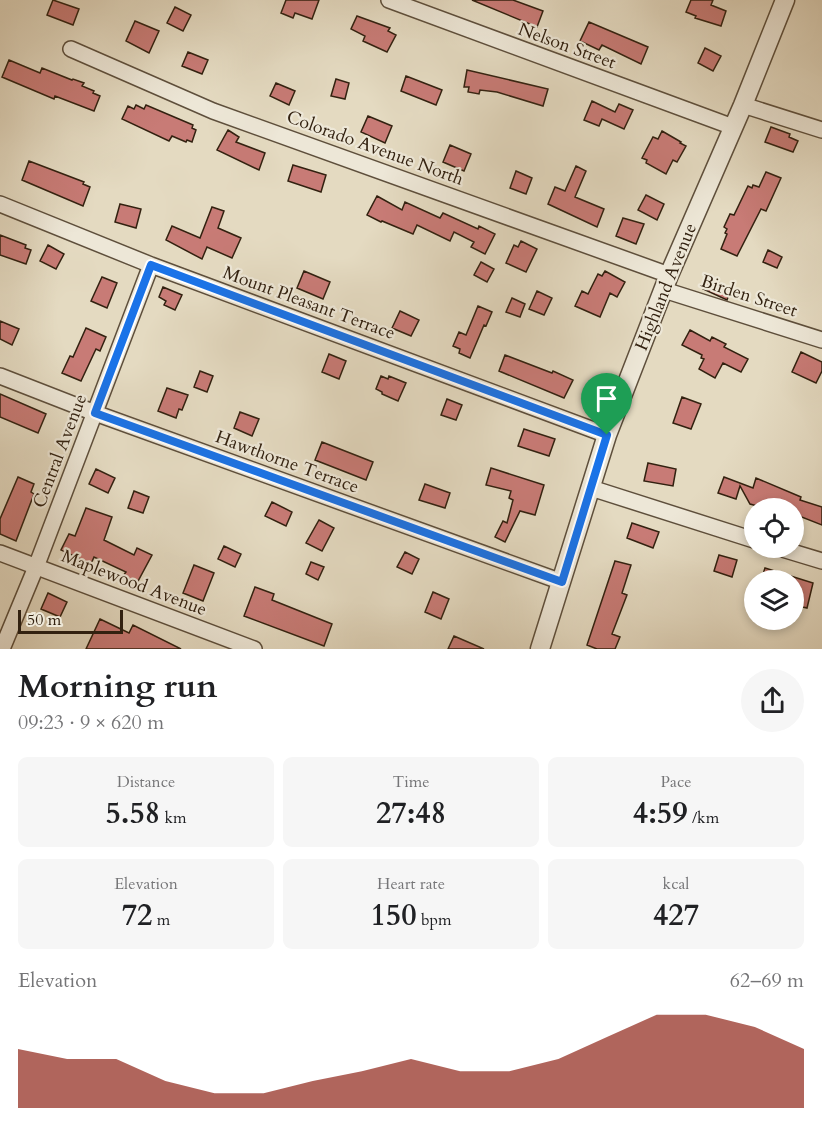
<!DOCTYPE html>
<meta charset="utf-8">
<style>
:root{--surface:#fff;--page:#f6f6f6;--text:#202124;--muted:#757577;--accent:#8f2418}
body{margin:0;font-family:Cardo,serif;background:var(--page);color:var(--text);height:100vh;display:flex;flex-direction:column;font-size:22px;white-space:nowrap}
*{box-sizing:border-box;margin:0}
p{font-size:20px;color:var(--muted)}
.icon{flex:none;width:33px;height:33px;fill:none;stroke:currentColor;stroke-width:2;stroke-linecap:round;stroke-linejoin:round}
.map{position:relative;height:649px;overflow:hidden}
.details{display:flex;flex-direction:column;background:var(--surface);flex:1}
.details>*{flex:none}
.controls{position:absolute;left:744px;top:498px;display:grid;gap:12px}
.controls a{display:grid;place-items:center;width:60px;height:60px;border-radius:50%;background:var(--surface);box-shadow:0 3px 9px #0003;font-size:30px}
.scale{position:absolute;left:18px;bottom:15px;width:105px;box-sizing:border-box;padding-left:6px;border:3px solid #322110;border-top:0;font-size:16px;line-height:21px;white-space:nowrap;color:#322110;-webkit-text-stroke:4px #ede7d7;paint-order:stroke}
.pin{position:absolute;display:grid;place-items:center;width:51px;height:51px;color:#fff;margin:-62px -26px;border-radius:50% 50% 50% 0;rotate:-45deg;box-shadow:0 0 6px #0007}
.pin .icon{rotate:45deg}
.round{display:grid;place-items:center;flex:none;width:63px;height:63px;border-radius:32px;background:var(--page)}
.head{display:flex;align-items:center;justify-content:space-between;height:102px;padding:0 18px}
h1{font-size:33px;font-weight:600;line-height:45px}
.figures{display:grid;grid-template-columns:repeat(3,1fr);gap:9px;height:102px;padding:6px 18px}
.figures div{display:grid;align-content:center;border-radius:9px;background:var(--page);text-align:center}
.figures b{font-size:30px;font-weight:600}
.figures small{font-size:16px;font-weight:400}
.figures p{font-size:16px}
.chart{height:168px;padding:12px 18px}
.chart p{display:flex;justify-content:space-between}
.chart svg{width:100%;height:108px;margin-top:6px;fill:var(--accent);opacity:.7}
.map>svg:first-child{display:block}
</style>
<div class="map">
<svg width="822" height="649" viewBox="0 0 822 649">
<rect width="100%" height="100%" fill="#e4dac1"/>
<filter id="stains"><feTurbulence type="fractalNoise" baseFrequency=".00333" numOctaves="4"/><feColorMatrix values="0 0 0 0 .2 0 0 0 0 .09 0 0 0 0 .02 0 0 0 .5 -.17"/></filter>
<radialGradient id="worn" r=".72"><stop offset=".6" stop-color="#630" stop-opacity="0"/><stop offset="1" stop-color="#630" stop-opacity=".3"/></radialGradient>
<path fill="#c87b76" stroke="#322110" stroke-width="1.5" d="M 53,0 L 79,9 L 73,25 L 47,15 Z
M 286,0 L 319,0 L 312,19 L 295,13 L 293,18 L 281,13 Z
M 472,0 L 513,0 L 543,11 L 537,27 Z
M 691,0 L 713,0 L 711,5 L 726,11 L 721,26 L 695,18 L 696,16 L 686,12 Z
M 175,7 L 191,15 L 183,31 L 167,23 Z
M 357,16 L 390,28 L 388,31 L 396,35 L 387,52 L 363,41 L 365,36 L 351,29 Z
M 135,21 L 159,31 L 149,53 L 126,41 Z
M 589,22 L 648,47 L 641,64 L 602,45 L 599,50 L 580,41 Z
M 705,48 L 721,56 L 713,71 L 698,63 Z
M 188,52 L 208,60 L 202,74 L 182,66 Z
M 9,60 L 40,73 L 42,68 L 72,80 L 73,79 L 84,83 L 82,86 L 94,91 L 93,93 L 100,96 L 94,111 L 55,96 L 54,99 L 2,77 Z
M 467,70 L 548,89 L 543,106 L 497,92 L 480,90 L 479,94 L 468,92 L 469,87 L 464,87 Z
M 406,76 L 442,90 L 436,105 L 401,91 Z
M 336,79 L 349,83 L 345,99 L 331,96 Z
M 276,83 L 295,91 L 289,105 L 270,96 Z
M 592,101 L 615,112 L 619,104 L 633,110 L 624,129 L 602,119 L 599,126 L 584,120 Z
M 136,105 L 144,109 L 146,105 L 193,125 L 192,128 L 196,130 L 192,142 L 187,140 L 186,142 L 172,136 L 169,141 L 122,119 L 128,106 L 134,109 Z
M 368,116 L 392,126 L 385,143 L 361,132 Z
M 771,127 L 790,134 L 789,137 L 798,141 L 793,152 L 765,142 Z
M 228,130 L 239,137 L 236,142 L 265,153 L 259,170 L 217,150 Z
M 662,131 L 681,142 L 680,143 L 686,146 L 677,162 L 673,160 L 666,174 L 646,163 L 647,160 L 642,158 L 653,137 L 658,139 Z
M 450,145 L 471,154 L 464,171 L 443,162 Z
M 29,161 L 84,182 L 83,184 L 90,187 L 83,206 L 22,180 Z
M 293,165 L 326,175 L 321,192 L 288,181 Z
M 576,166 L 586,171 L 575,197 L 604,209 L 597,227 L 548,204 L 555,187 L 565,191 Z
M 516,171 L 532,178 L 526,194 L 510,188 Z
M 766,172 L 781,178 L 766,211 L 761,209 L 737,256 L 721,249 L 727,234 L 725,233 L 727,229 L 724,227 L 730,214 L 734,215 L 748,186 L 752,188 L 753,185 L 759,187 Z
M 646,195 L 664,204 L 657,220 L 638,210 Z
M 377,196 L 402,210 L 405,202 L 440,218 L 443,213 L 478,229 L 479,226 L 495,234 L 485,254 L 471,247 L 474,242 L 454,232 L 450,241 L 417,225 L 413,234 L 382,221 L 381,222 L 367,215 Z
M 120,204 L 141,209 L 136,228 L 115,222 Z
M 212,207 L 224,211 L 218,228 L 241,238 L 232,258 L 207,247 L 202,259 L 166,240 L 172,226 L 200,238 Z
M 623,218 L 644,224 L 636,244 L 616,236 Z
M 0,235 L 26,245 L 25,248 L 31,250 L 26,264 L 0,255 Z
M 521,241 L 537,249 L 526,272 L 506,263 L 514,245 L 518,247 Z
M 48,245 L 64,254 L 56,269 L 40,261 Z
M 768,250 L 782,257 L 777,268 L 763,262 Z
M 481,262 L 494,269 L 487,282 L 474,275 Z
M 304,271 L 330,282 L 323,299 L 297,288 Z
M 605,271 L 625,282 L 617,297 L 610,293 L 600,317 L 575,306 L 582,291 L 588,294 L 598,274 L 602,276 Z
M 102,277 L 117,283 L 107,308 L 91,301 Z
M 708,278 L 731,289 L 727,300 L 703,289 Z
M 163,287 L 182,295 L 175,310 L 164,305 L 166,301 L 159,297 Z
M 537,291 L 552,298 L 544,315 L 529,309 Z
M 512,298 L 525,304 L 520,317 L 506,312 Z
M 478,306 L 492,312 L 486,326 L 484,325 L 470,358 L 459,353 L 460,349 L 453,346 L 459,332 L 466,335 Z
M 400,311 L 419,320 L 411,336 L 392,328 Z
M 0,321 L 19,329 L 12,345 L 0,339 Z
M 86,328 L 106,337 L 100,351 L 96,349 L 81,381 L 62,373 L 70,356 L 73,357 Z
M 690,330 L 710,341 L 712,337 L 726,344 L 724,347 L 748,359 L 741,372 L 723,363 L 715,378 L 699,369 L 704,359 L 701,358 L 702,355 L 682,345 Z
M 801,352 L 822,362 L 822,371 L 816,383 L 792,372 Z
M 329,354 L 346,361 L 339,379 L 322,372 Z
M 505,355 L 552,373 L 553,371 L 573,380 L 564,398 L 499,371 Z
M 200,371 L 213,376 L 207,392 L 194,387 Z
M 381,376 L 388,379 L 389,376 L 406,383 L 398,401 L 382,394 L 382,392 L 376,389 Z
M 167,388 L 188,395 L 182,410 L 179,409 L 176,418 L 158,411 Z
M 0,394 L 46,414 L 38,433 L 0,417 Z
M 682,397 L 701,404 L 691,429 L 673,423 Z
M 447,399 L 462,405 L 456,420 L 441,415 Z
M 240,412 L 259,419 L 252,436 L 234,428 Z
M 524,429 L 555,439 L 549,456 L 518,446 Z
M 322,442 L 373,462 L 366,480 L 315,460 Z
M 648,463 L 676,469 L 673,486 L 644,481 Z
M 491,468 L 544,485 L 535,515 L 520,511 L 505,542 L 495,537 L 503,521 L 507,523 L 513,500 L 509,498 L 511,491 L 486,485 Z
M 96,469 L 115,478 L 108,493 L 89,484 Z
M 18,477 L 34,484 L 31,492 L 34,494 L 16,541 L 0,534 L 0,519 Z
M 724,477 L 753,488 L 756,478 L 801,497 L 800,500 L 822,507 L 822,525 L 794,514 L 794,508 L 765,508 L 750,504 L 740,486 L 736,499 L 718,493 Z
M 425,484 L 450,493 L 445,508 L 419,500 Z
M 134,491 L 149,497 L 143,513 L 128,508 Z
M 272,502 L 292,512 L 286,526 L 265,516 Z
M 86,508 L 112,517 L 104,540 L 134,555 L 137,548 L 152,555 L 137,583 L 123,576 L 126,572 L 94,557 L 91,564 L 61,550 L 69,534 L 75,536 Z
M 319,520 L 334,528 L 322,551 L 306,543 Z
M 632,523 L 659,532 L 653,548 L 627,538 Z
M 224,546 L 241,554 L 235,567 L 218,559 Z
M 405,552 L 419,559 L 412,574 L 397,567 Z
M 719,555 L 737,560 L 732,577 L 714,571 Z
M 615,561 L 631,565 L 622,593 L 627,595 L 612,634 L 620,637 L 615,649 L 597,649 L 587,645 Z
M 311,562 L 324,567 L 318,580 L 306,574 Z
M 194,565 L 214,573 L 203,601 L 183,593 Z
M 765,568 L 813,583 L 807,608 L 794,605 L 794,580 L 761,580 Z
M 255,587 L 274,594 L 272,600 L 332,624 L 324,646 L 244,616 Z
M 433,592 L 449,599 L 441,619 L 425,612 Z
M 48,593 L 67,602 L 60,617 L 41,609 Z
M 100,619 L 129,633 L 133,625 L 181,649 L 86,649 Z
M 454,636 L 484,649 L 448,649 Z"/>
<g fill="none" stroke-linecap="round" stroke-linejoin="round">
<defs>
<path id="minor" d="M 389,0 L 733,127
M 71,49 L 213,111 L 669,275
M 743,105 L 822,130
M 0,204 L 151,265 L 607,435
M 664,290 L 822,340
M 0,376 L 95,413 L 562,582
M 591,488 L 754,540
M 779,548 L 822,561
M 0,553 L 254,649
M 2,649 L 36,567 L 151,265"/>
<path id="tertiary" d="M 540,649 L 607,435 L 669,275 L 743,105 L 785,0"/>
</defs>
<use href="#minor" stroke="#5e4f3c" stroke-width="18"/>
<use href="#tertiary" stroke="#5e4f3c" stroke-width="21"/>
<use href="#minor" stroke="#ede7d7" stroke-width="15"/>
<use href="#tertiary" stroke="#ede7d7" stroke-width="18"/>
</g>
<g fill="none" stroke-linecap="round" stroke-linejoin="round">
<defs>
<path id="route" d="M 151,265 L 607,435 L 562,582 L 95,413 Z"/>
</defs>
<use href="#route" stroke="#fff" stroke-width="12"/>
<use href="#route" stroke="#1a73e8" stroke-width="8"/>
</g>
<g text-anchor="middle" dominant-baseline="central" stroke-width="4.5" stroke-linejoin="round" paint-order="stroke">
<g font-size="18" fill="#322110" stroke="#ede7d7">
<text transform="translate(567 46) rotate(20)">Nelson Street</text>
<text transform="translate(375 148) rotate(20)">Colorado Avenue North</text>
<text transform="translate(666 287) rotate(-68)">Highland Avenue</text>
<text transform="translate(749 296) rotate(18)">Birden Street</text>
<text transform="translate(309 303) rotate(20)">Mount Pleasant Terrace</text>
<text transform="translate(60 451) rotate(-69)">Central Avenue</text>
<text transform="translate(287 462) rotate(20)">Hawthorne Terrace</text>
<text transform="translate(134 583) rotate(21)">Maplewood Avenue</text>
</g>
</g>
<rect width="100%" height="100%" filter="url(#stains)"/>
<rect width="100%" height="100%" fill="url(#worn)"/>
</svg>
<div class="controls">
<a><svg class="icon" aria-label="locate" viewBox="0 0 24 24"><circle cx="12" cy="12" r="6"/><path d="M12 2v4M12 18v4M2 12h4M18 12h4"/></svg></a>
<a><svg class="icon" aria-label="layers" viewBox="0 0 24 24"><path d="M12 4l9 5-9 5-9-5zM3 14l9 5 9-5"/></svg></a>
</div>
<div class="scale">50 m</div>
<div class="pin" style="left:607px;top:435px;background:#1e9e55"><svg class="icon" aria-label="arrive" viewBox="0 0 24 24"><path d="M6 21V4h12l-3 4 3 4H6"/></svg></div>
</div>
<section class="details">
<div class="head"><div><h1>Morning run</h1><p>09:23 · 9 × 620 m</p></div><a class="round"><svg class="icon" aria-label="share" viewBox="0 0 24 24"><path d="M12 15V3M7 8l5-5 5 5M5 13v7h14v-7"/></svg></a></div>
<div class="figures">
<div><p>Distance</p><b>5.58<small> km</small></b></div>
<div><p>Time</p><b>27:48</b></div>
<div><p>Pace</p><b>4:59<small> /km</small></b></div>
</div>
<div class="figures">
<div><p>Elevation</p><b>72<small> m</small></b></div>
<div><p>Heart rate</p><b>150<small> bpm</small></b></div>
<div><p>kcal</p><b>427</b></div>
</div>
<div class="chart"><p><span>Elevation</span>62–69 m</p>
<svg viewBox="0 0 160 44" preserveAspectRatio="none"><path d="M0 44V20L10 24L20 24L30 33L40 38L50 38L60 33L70 29L80 24L90 29L100 29L110 24L120 15L130 6L140 6L150 11L160 20V44z"/></svg>
</div>
</section>
